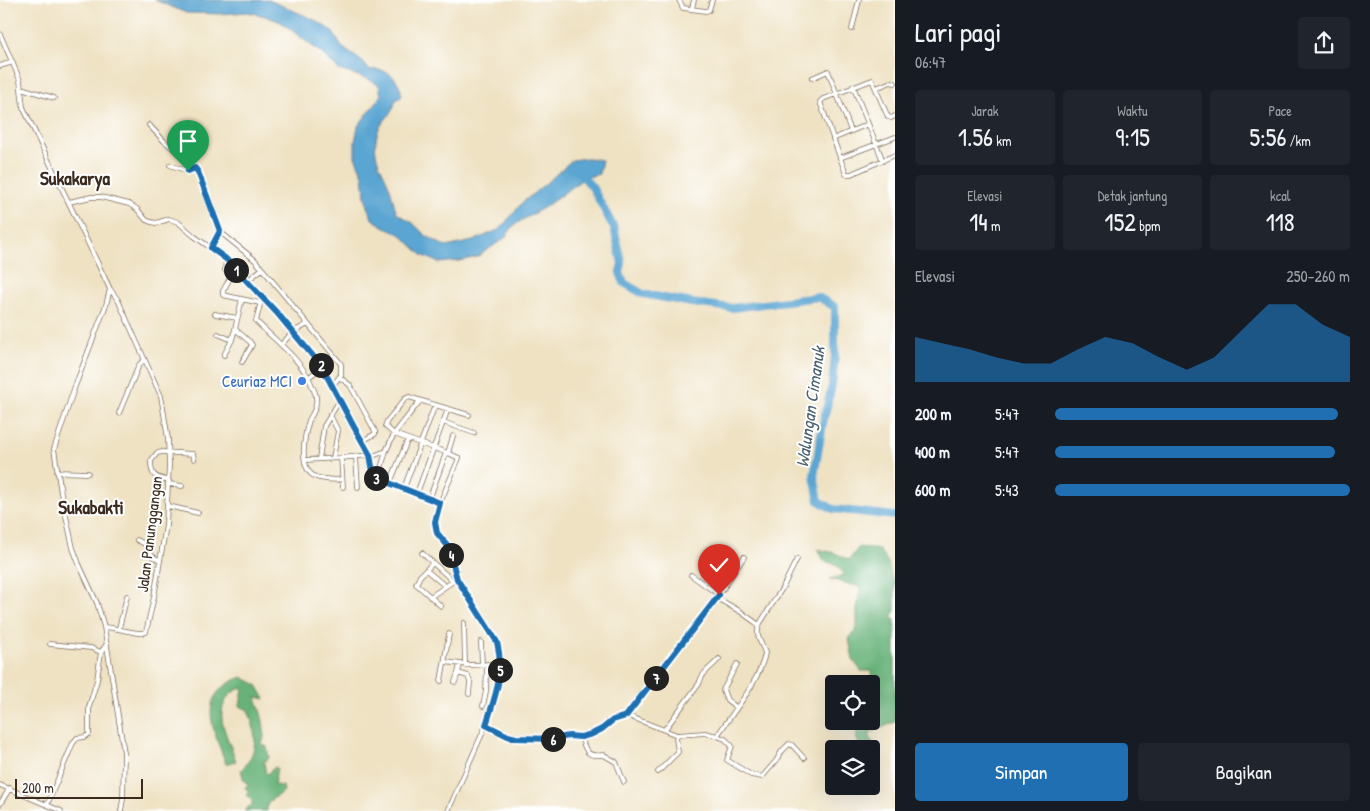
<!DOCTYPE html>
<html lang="id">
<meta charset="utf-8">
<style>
:root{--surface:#171b24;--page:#20242c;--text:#f1f3f6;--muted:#9ea1a6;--accent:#1f6fb2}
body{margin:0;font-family:"Patrick Hand",sans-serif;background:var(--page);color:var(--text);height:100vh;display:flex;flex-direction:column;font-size:19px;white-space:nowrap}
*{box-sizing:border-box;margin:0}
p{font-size:16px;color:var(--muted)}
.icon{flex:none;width:28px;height:28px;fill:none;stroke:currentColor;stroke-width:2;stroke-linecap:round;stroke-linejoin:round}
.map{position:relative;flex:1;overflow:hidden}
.side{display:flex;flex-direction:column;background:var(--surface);width:475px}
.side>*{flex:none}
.controls{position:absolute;left:825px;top:675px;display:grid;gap:10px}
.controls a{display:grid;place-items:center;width:55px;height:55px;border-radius:5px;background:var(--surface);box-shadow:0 5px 20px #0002;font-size:25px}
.scale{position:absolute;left:15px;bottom:12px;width:128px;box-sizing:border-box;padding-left:5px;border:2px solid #3b2a1e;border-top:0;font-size:14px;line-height:18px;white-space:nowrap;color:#3b2a1e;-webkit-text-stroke:4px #fff;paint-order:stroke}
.pin{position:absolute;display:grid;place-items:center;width:42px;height:42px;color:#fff;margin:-51px -21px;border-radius:50% 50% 50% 0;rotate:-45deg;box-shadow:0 0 5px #0007}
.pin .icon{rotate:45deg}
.km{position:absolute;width:25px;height:25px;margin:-12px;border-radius:50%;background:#222;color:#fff;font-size:14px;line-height:25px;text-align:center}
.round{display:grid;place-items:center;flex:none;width:52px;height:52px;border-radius:5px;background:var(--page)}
.headline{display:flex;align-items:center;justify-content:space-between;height:85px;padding:0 20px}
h1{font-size:28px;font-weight:600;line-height:38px}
.figures{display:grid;grid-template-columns:repeat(3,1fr);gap:8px;height:85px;padding:5px 20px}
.figures div{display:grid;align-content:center;border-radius:5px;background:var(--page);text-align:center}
.figures b{font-size:25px;font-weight:600}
.figures small{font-size:14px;font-weight:400}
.figures p{font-size:14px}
.chart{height:140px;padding:10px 20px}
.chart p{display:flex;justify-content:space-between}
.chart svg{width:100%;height:90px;margin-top:5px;fill:var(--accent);opacity:.7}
.button{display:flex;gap:10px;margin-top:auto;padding:10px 20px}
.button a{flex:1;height:58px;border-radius:5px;background:var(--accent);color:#fff;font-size:20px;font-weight:600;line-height:58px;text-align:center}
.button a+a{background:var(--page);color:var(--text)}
ul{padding:0 20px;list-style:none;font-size:16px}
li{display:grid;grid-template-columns:80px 60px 1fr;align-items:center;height:38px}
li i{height:12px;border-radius:6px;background:var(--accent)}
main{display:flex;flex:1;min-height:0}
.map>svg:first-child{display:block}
</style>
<main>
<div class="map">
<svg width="895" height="811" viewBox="0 0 895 811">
<rect width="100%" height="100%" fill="#fff"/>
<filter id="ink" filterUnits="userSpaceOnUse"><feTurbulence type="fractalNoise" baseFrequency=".02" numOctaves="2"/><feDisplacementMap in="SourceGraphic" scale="10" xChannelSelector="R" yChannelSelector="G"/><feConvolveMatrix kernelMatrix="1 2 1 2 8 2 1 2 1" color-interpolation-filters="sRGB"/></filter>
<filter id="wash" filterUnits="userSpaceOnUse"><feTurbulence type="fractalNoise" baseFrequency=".0096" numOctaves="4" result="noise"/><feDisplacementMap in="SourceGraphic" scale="20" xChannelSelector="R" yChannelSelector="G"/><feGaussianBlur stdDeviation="1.12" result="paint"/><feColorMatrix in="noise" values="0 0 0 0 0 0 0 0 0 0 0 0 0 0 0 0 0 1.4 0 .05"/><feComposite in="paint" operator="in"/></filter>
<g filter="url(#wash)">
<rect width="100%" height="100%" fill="#efe2c3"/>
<path fill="#68b279" stroke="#526e4c" d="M 859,547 L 879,550 L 888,562 L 892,579 L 895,581 L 895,611 L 891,617 L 895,620 L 895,722 L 869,733 L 873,745 L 867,749 L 862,749 L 857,740 L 856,721 L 871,721 L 871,692 L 874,689 L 871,671 L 861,671 L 853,660 L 849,639 L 857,628 L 857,610 L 860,587 L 830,579 L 845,575 L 835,564 L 824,561 L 818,549 L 835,553 L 849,560 Z
M 242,677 L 257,685 L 265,699 L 256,697 C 260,710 268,731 262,744 L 267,747 L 269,758 L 264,762 L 266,775 L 275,767 L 277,768 L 274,785 L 283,786 L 284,791 L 268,802 L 267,811 L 244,811 L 248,807 L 252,806 L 252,800 L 246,795 L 249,791 L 245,788 L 248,784 L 244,781 L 241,770 C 260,752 256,731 248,710 L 240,706 L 243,688 C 229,690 221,705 222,718 C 222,728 233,751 236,761 L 226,764 C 213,728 194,695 242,677 Z"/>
<path fill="#5aa5d2" stroke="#4a6878" d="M 155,0 L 269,0 L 315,20 L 332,31 L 342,47 L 364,63 L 369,70 C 388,68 399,77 402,96 L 395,101 C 394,114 382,120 378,131 C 371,153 380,165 388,183 C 392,192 393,203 397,213 L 413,223 L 425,235 L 446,247 L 473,241 L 500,229 L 522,203 L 551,179 L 572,160 L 586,158 L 602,160 L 599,174 L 584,178 L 545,207 L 514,225 L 505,238 L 477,257 L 460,261 L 439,263 L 422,255 L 400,234 L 390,230 L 372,219 L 365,197 L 363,175 L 355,157 L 355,142 L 358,126 L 381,96 L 379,85 L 368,79 L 339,70 L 321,53 L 281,22 L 265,16 L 248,12 L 221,14 L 186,13 Z"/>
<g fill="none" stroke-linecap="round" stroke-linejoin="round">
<path stroke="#5aa5d2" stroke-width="8" d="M 576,174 L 580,173 L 592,187 L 614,228 L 622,263 L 620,273 L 624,283 L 643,294 L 692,303 L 732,308 L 818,297 L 835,307 L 835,355 L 832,385 L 823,423 L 814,476 L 819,501 L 833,509 L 895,516"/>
</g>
</g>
<g filter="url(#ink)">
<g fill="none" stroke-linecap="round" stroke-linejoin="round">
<defs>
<path id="minor" d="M 679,0 L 683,8 L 706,11 L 709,10 L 712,0
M 692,8 L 694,0
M 852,29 L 859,0
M 0,34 L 20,80 L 23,107 L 110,289 L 106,305 L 74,389 L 54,449 L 61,493 L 73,548 L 79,564 L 97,603 L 104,627 L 124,753 L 123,799 L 121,811
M 0,66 L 13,62
M 812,78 L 828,71 L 851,131
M 853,86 L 883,161
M 21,88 L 54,98
M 876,88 L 891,82 L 895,83
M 895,116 L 891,118 L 888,117 L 872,80 L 823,99 L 820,102 L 846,174 L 851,174 L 895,155
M 149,125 L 164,141 L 187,160 L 198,172 L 219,231 L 255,260 L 341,364 L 341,375 L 332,386
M 833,139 L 868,124
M 840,158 L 895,137
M 170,165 L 188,171 L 195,168
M 69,202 L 91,197 L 101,197 L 129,204 L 137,209 L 146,220 L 151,222 L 156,223 L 169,219 L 178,222 L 194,236 L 226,259 L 278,314 L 322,367 L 353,427 L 370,455 L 374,477 L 440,503 L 435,522 L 437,533 L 448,546 L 457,579 L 497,642 C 500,655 501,668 500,681 L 486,725 L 448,811
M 211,248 L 219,231
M 226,259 L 225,270 L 231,276 L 247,281 L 262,269
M 231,276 L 223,291 L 223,295 L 260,303
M 262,297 L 256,321 C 276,342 303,360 313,388 C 315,392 317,398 316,403 C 316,409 312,415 309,420 C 304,437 297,473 319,478 C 326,479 335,481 342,479
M 242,299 L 235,329 L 250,342 L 252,345 L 242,362
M 215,314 L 237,318
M 218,334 L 232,340
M 281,345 L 293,332 L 308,324
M 224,355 L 232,340 L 235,329
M 309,377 L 322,367
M 339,377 L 350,385 L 375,431 L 375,434 L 362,441
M 422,401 L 409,397 L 405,399 L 387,421 L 385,426 L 394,434 L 419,402 L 422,401 L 469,415
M 119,413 L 139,365 L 144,360
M 330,415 L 338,431 L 333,458
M 443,422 L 474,433
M 448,453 L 453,436
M 356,457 L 358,487
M 370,457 L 386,451
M 319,459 L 324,426 L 340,400
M 305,460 L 341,458
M 57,472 L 88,473
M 378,479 L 386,451 L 394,434 L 448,453 L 459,458 L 440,503
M 169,481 C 155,477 151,477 151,461 L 157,453 L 163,452 L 193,454 L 194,459
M 390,483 L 408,439
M 169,484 L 182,486
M 343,487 L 341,458 L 370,455
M 404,488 L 435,405
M 417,493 L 448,409
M 430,497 L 446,453
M 168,506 L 198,513
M 137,540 L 145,544 L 153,557 L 159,560
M 422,553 L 453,581
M 433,563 L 420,576 L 416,584 L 441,606
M 426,570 L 445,586
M 691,575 L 719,595
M 430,597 L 455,580
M 717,598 L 741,612 L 759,625 C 755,637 762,643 765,653 C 760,681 733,712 717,736
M 464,623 L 465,665
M 759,625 L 783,587 L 797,559
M 104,627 C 115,627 139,636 146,632 L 154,597 L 166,525 L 169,465 L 168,439 L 161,396 L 118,300 L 110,289
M 119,628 L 127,596
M 481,642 L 482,665
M 50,644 L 91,648 L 101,652
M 445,662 L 470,665 L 500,664
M 460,664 L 458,673 L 468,676 L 470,682 L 469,694
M 441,681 L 449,634
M 455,682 L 458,673
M 483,706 L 486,691 L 487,664
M 736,707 L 727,700 L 723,690 L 737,664
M 626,715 L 717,598 L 744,557
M 486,725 L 508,736 L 553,739 L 569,736 L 581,737 L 592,734 L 602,729 L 613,720 L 626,715 L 677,735 L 705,733 L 717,736 L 725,739 L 732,746 L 727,760 L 751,775 L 762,777 L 776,761 L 782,751 L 789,744 L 792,745 L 804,758
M 665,729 L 699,684 C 702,672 711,668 719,659
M 581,737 C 586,752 587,757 604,755 L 616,762 L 624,782
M 658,772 L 678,752 L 676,738 L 678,735
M 0,785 L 61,811
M 0,804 L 10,788
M 47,805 L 73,743 L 77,738 L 85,737 L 89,734 L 89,707 L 97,680 L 101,652 L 107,644"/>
</defs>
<use href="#minor" stroke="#7a6a58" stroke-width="5.5"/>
<use href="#minor" stroke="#fff" stroke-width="4"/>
</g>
</g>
<g fill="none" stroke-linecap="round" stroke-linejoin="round" filter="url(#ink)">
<defs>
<path id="route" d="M 188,171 L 195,168 L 198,172 L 220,231 L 211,248 L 226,259 L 278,314 L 322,367 L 354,427 L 370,455 L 374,477 L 440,503 L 435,522 L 437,533 L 448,546 L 457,579 L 497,642 C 505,674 495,696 486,725 L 508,736 L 516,738 L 553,739 L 569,736 L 581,737 L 592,734 L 602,729 L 613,720 L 626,716 L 719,595"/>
</defs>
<use href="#route" stroke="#fff" stroke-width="10"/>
<use href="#route" stroke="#1f6fb2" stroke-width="6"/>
</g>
<circle fill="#3f7fe0" stroke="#fff" stroke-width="2" cx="302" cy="381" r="5"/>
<g text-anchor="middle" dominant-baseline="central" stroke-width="4" stroke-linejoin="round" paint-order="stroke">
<g font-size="16" fill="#366cbe" stroke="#fff" text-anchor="end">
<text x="292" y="381">Ceuriaz MCI</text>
</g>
<g font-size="16" fill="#3b2a1e" stroke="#fff">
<text transform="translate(149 534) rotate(-83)">Jalan Panunggangan</text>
</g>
<g font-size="18" font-style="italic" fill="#49616f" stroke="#fff">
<text transform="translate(810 407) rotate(-82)">Walungan Cimanuk</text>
</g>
<g font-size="19" font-weight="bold" fill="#3b2a1e" stroke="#fff">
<text x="75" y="178">Sukakarya</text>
<text x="91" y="507">Sukabakti</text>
</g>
</g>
</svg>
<div class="controls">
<a><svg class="icon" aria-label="locate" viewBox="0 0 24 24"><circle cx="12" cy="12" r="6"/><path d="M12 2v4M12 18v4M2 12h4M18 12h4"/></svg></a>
<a><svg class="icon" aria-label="layers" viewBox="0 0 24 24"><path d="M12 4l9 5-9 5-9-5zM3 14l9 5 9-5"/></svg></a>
</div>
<div class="scale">200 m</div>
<div class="pin" style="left:188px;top:171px;background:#1e9e55"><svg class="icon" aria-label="arrive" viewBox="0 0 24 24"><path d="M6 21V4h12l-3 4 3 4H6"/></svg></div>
<div class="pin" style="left:719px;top:595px;background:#d93025"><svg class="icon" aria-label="check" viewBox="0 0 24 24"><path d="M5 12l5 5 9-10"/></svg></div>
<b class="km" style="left:236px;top:270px">1</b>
<b class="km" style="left:321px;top:365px">2</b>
<b class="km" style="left:376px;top:478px">3</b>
<b class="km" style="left:451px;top:555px">4</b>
<b class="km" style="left:500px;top:670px">5</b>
<b class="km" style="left:553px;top:739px">6</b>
<b class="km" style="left:656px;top:678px">7</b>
</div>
<section class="side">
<div class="headline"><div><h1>Lari pagi</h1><p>06:47</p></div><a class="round"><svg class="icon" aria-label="share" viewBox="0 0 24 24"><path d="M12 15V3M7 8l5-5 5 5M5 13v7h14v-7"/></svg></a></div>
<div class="figures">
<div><p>Jarak</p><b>1.56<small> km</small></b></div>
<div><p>Waktu</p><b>9:15</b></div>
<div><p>Pace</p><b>5:56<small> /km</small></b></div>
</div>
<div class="figures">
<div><p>Elevasi</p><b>14<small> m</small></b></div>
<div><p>Detak jantung</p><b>152<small> bpm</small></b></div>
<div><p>kcal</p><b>118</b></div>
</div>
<div class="chart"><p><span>Elevasi</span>250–260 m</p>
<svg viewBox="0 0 160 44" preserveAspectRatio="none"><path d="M0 44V22L10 25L20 28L30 32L40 35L50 35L60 28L70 22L80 25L90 32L100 38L110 32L120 19L130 6L140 6L150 16L160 22V44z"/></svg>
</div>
<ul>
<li><b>200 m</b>5:47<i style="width:96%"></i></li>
<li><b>400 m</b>5:47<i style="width:95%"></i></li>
<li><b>600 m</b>5:43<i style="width:100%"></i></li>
</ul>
<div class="button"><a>Simpan</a><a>Bagikan</a></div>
</section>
</main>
